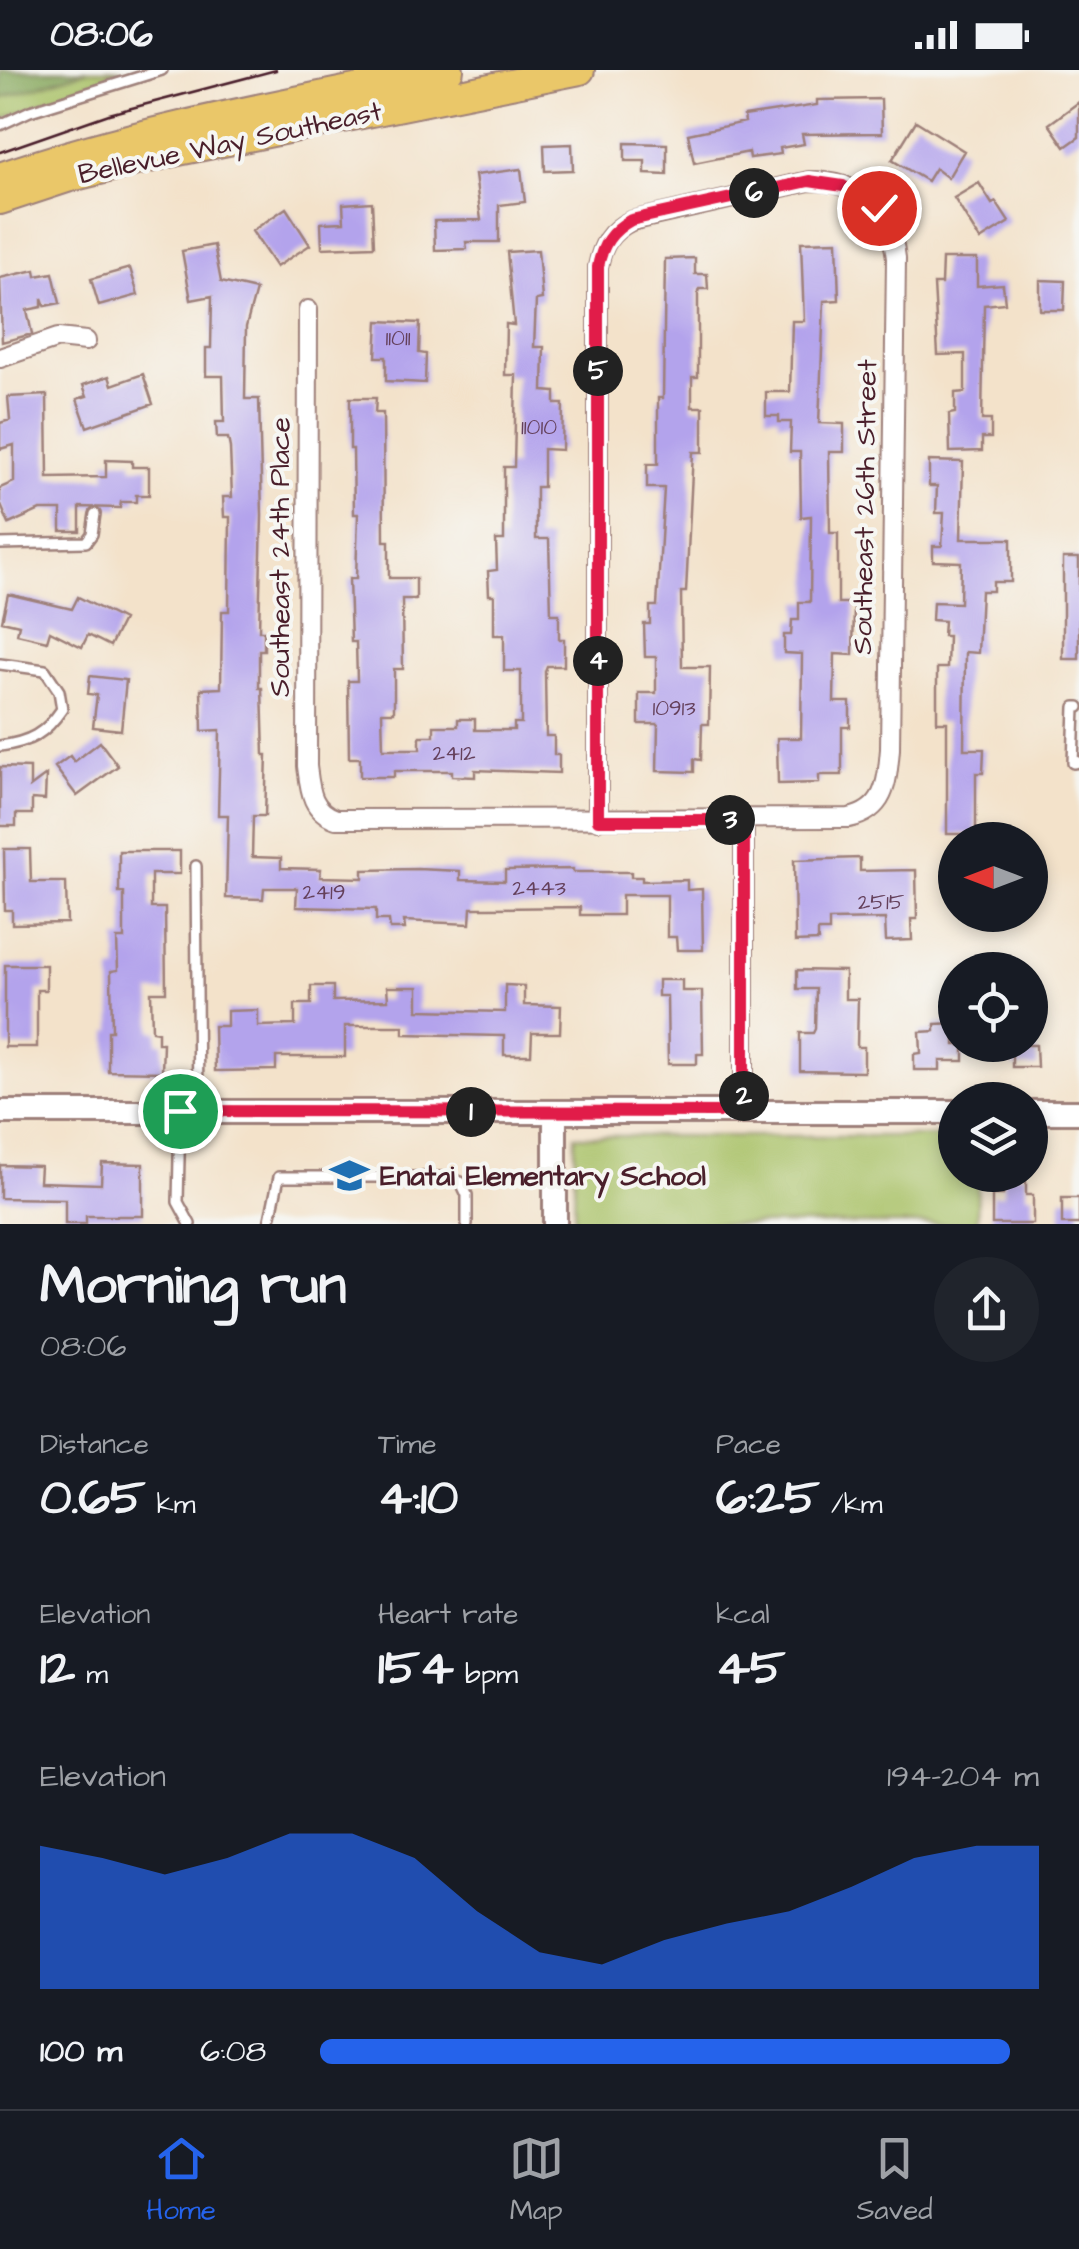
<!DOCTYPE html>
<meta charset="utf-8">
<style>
:root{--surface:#171b24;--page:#20242c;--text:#f1f3f6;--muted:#9ea1a6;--line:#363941;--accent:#2563eb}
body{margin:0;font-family:"Architects Daughter",sans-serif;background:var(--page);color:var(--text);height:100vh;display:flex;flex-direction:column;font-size:38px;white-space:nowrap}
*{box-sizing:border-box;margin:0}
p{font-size:32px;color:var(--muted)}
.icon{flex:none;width:55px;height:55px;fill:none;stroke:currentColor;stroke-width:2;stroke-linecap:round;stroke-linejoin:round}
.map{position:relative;height:1154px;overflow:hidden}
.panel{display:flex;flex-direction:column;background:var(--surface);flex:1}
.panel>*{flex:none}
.needle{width:65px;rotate:270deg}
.controls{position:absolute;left:938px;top:752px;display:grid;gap:20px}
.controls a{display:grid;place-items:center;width:110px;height:110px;border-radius:50%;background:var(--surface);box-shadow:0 5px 15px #0003;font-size:50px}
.pin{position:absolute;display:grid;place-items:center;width:85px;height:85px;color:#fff;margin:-42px;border:5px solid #fff;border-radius:50%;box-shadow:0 2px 10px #0007}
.km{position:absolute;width:50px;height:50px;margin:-25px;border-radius:50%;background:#222;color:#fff;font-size:28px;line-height:50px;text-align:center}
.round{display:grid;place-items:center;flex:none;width:105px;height:105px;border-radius:52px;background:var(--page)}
.overview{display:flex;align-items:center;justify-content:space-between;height:170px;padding:0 40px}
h1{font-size:55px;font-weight:700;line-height:75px}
.stats{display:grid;grid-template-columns:repeat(3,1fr);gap:15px;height:170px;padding:10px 40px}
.stats div{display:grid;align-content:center}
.stats b{font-size:50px;font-weight:700}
.stats small{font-size:28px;font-weight:400}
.stats p{font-size:28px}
.chart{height:280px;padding:20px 40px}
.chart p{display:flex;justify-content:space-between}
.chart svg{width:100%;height:180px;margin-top:10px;fill:var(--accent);opacity:.7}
ul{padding:0 40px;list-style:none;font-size:32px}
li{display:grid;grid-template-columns:160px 120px 1fr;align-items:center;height:75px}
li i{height:25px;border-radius:12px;background:var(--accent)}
.status{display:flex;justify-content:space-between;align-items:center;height:70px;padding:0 50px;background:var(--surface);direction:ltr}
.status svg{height:28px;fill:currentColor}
.menu{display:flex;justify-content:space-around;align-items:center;height:140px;border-top:2px solid var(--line);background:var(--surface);font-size:28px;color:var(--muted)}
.menu a{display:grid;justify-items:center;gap:5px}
.menu .selected{color:var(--accent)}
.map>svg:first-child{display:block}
</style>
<div class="status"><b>08:06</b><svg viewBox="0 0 49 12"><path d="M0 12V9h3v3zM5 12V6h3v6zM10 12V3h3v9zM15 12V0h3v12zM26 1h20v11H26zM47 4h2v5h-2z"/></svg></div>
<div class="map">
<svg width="1079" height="1154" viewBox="0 0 1079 1154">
<rect width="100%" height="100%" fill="#f6f6f2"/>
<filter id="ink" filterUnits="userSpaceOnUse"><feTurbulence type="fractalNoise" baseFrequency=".01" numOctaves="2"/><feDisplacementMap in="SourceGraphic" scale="20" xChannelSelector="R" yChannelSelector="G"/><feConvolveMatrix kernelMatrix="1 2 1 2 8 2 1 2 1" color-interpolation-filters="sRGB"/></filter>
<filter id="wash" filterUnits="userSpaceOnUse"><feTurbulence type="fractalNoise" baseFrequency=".0048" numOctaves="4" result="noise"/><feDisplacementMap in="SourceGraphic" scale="40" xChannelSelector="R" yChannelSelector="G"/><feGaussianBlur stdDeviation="2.25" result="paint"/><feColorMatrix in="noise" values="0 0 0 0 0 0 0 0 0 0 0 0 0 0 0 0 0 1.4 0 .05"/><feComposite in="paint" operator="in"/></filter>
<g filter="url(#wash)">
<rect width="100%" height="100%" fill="#f3e2ca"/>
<path fill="#a9c166" stroke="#7a7048" stroke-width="2.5" d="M 0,0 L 122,0 L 0,51 Z
M 575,1066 L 955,1066 L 955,1105 L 978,1105 L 977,1154 L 574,1154 Z"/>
<path fill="#86a75b" stroke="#686343" stroke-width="2.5" d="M 0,0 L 88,0 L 0,29 Z"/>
<g id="blocks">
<path fill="#b3a3ec" d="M 881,29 L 882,63 L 802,64 L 804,74 L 780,78 L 781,84 L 750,88 L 749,82 L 694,93 L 688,64 L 745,52 L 744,46 L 817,35 L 817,30 Z
M 1079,32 L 1079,67 L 1065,77 L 1049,54 Z
M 916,51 L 964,81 L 948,108 L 935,98 L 927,111 L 892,90 Z
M 625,73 L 667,74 L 667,105 L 645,104 L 645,91 L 625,91 Z
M 572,74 L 573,100 L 545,101 L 544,75 Z
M 521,99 L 525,132 L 499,135 L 499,172 L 466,172 L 467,179 L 435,180 L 434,151 L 481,150 L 475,105 Z
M 979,113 L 992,134 L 996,132 L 1009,152 L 980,170 L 954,128 Z
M 372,132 L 374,176 L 322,178 L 321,153 L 344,152 L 343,134 Z
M 286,138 L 310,175 L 276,197 L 252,161 Z
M 837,171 L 839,230 L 824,231 L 819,353 L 844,354 L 844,382 L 829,382 L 830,463 L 838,463 L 838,533 L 854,533 L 853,585 L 835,584 L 834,632 L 850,632 L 850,657 L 842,657 L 842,705 L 819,705 L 819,713 L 778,714 L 777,668 L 801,668 L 802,584 L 784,583 L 784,565 L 791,565 L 792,550 L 799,550 L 799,532 L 810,532 L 811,446 L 801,447 L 800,382 L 790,382 L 791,352 L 779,352 L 779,346 L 766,346 L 766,322 L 790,322 L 792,251 L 804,251 L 801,172 Z
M 214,175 L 221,212 L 256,220 L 246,257 L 245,329 L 259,329 L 262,446 L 259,561 L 264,561 L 264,580 L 259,580 L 259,618 L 262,618 L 264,685 L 267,685 L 265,746 L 253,746 L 252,787 L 281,788 L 281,798 L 321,799 L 320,807 L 363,808 L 363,800 L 417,799 L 460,801 L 460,810 L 505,811 L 505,800 L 573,799 L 573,802 L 631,802 L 631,807 L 642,807 L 642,811 L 687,810 L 687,820 L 702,819 L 703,880 L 677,880 L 676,867 L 667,867 L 667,825 L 622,825 L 622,845 L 580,845 L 580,837 L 486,838 L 471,838 L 470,854 L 404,851 L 405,859 L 390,859 L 389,850 L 376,850 L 376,839 L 296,837 L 297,818 L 264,818 L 263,829 L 226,828 L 228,745 L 218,745 L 220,660 L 202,661 L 201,619 L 221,618 L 222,541 L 229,541 L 230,447 L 224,447 L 223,427 L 232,427 L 230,378 L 228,368 L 217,368 L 216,352 L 224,352 L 223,306 L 206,306 L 206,278 L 211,278 L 212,226 L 191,230 L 182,181 Z
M 538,180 L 542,229 L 536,230 L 534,277 L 544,277 L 543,321 L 555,322 L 555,334 L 563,334 L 562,380 L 543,379 L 543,417 L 536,417 L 536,469 L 549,469 L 551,544 L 559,544 L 559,569 L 564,569 L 564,596 L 547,596 L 545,601 L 546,666 L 554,666 L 554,685 L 559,685 L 559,703 L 475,700 L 475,707 L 452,706 L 452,701 L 394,701 L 394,707 L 360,707 L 360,688 L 349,688 L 348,611 L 357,611 L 356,572 L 351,572 L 349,509 L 356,509 L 358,444 L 354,444 L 353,379 L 350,379 L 350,328 L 376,328 L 375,343 L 383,343 L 384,471 L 389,471 L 389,508 L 416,508 L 416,529 L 402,529 L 403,599 L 394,599 L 394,642 L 382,642 L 383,679 L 420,679 L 420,666 L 434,666 L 434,656 L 458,656 L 458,649 L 475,649 L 475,660 L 514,660 L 514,653 L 521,653 L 521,601 L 504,601 L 504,565 L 494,565 L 494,525 L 489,525 L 488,501 L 497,500 L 496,470 L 504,470 L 504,397 L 514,397 L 516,305 L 505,305 L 506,254 L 514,255 L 507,182 Z
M 695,188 L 695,204 L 707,204 L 708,219 L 699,219 L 698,222 L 698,307 L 692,307 L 692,337 L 703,337 L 703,382 L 693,382 L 686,522 L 681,522 L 682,597 L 710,597 L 709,654 L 702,654 L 701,690 L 694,689 L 694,702 L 657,701 L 658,654 L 639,654 L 639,623 L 656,623 L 656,587 L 645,587 L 644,554 L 650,554 L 650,536 L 657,536 L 664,418 L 647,418 L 647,394 L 658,394 L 658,328 L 663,328 L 665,189 Z
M 942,189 L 977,189 L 977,216 L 1003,214 L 1005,233 L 984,235 L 982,350 L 991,350 L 991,368 L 982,368 L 982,381 L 950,382 L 949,344 L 955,343 L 955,323 L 965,322 L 965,284 L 938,285 L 934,214 L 941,214 Z
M 130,198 L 138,225 L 99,236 L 91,209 Z
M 35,200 L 36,206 L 53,203 L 60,233 L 45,236 L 42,228 L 42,237 L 27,240 L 32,264 L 2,272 L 0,208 Z
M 1040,210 L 1065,211 L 1064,240 L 1040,240 Z
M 378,251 L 420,253 L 419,283 L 426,284 L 425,313 L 386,311 L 386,287 L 376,287 Z
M 143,304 L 153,334 L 87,357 L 77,329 L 87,326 L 83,315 L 109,306 L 112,315 Z
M 47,325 L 48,408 L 106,407 L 106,390 L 132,391 L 132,397 L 149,397 L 149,425 L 136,425 L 136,432 L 121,432 L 120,438 L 80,437 L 80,461 L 61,461 L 61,440 L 40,440 L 9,454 L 0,433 L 0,418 L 14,412 L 14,375 L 0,379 L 0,353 L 10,350 L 8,327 Z
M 929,391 L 963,392 L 961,469 L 1011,469 L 1011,512 L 993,512 L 993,521 L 981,521 L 978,583 L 965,582 L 964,679 L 984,679 L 983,703 L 976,703 L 976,764 L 947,764 L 947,652 L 937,652 L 937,598 L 947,598 L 948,566 L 943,566 L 944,551 L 932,550 L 933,532 L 960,533 L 961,492 L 933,491 L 933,476 L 942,476 L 944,443 L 936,443 L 937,416 L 929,416 Z
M 1063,488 L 1079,488 L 1079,589 L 1063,589 Z
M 8,524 L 72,539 L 78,527 L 123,550 L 110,576 L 88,565 L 82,577 L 50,561 L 47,571 L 17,564 L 19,555 L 2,551 Z
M 90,606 L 126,610 L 121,660 L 93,657 L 97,625 L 88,624 Z
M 100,672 L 118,696 L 77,726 L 55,697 L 70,686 L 74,692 Z
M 0,697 L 30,698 L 30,717 L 46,705 L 45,730 L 32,729 L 32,744 L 16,744 L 16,756 L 0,756 Z
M 4,779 L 30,779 L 31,812 L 66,812 L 67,853 L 12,854 L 12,840 L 5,840 Z
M 119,781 L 180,781 L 180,804 L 151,804 L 151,838 L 165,838 L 166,922 L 151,922 L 152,961 L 158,962 L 158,973 L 163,973 L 162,1002 L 108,1001 L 108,961 L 112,961 L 111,901 L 118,900 L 117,869 L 124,869 L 124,823 L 119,823 Z
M 860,788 L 860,801 L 916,800 L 917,849 L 911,849 L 912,870 L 886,871 L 885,849 L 829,850 L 829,861 L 818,861 L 818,871 L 795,872 L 794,790 Z
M 5,895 L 46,895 L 46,920 L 37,920 L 37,977 L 5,977 Z
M 797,900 L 845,901 L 845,929 L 858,929 L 857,977 L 864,977 L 864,1002 L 800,1001 L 800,963 L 813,963 L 815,959 L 816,919 L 797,919 Z
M 658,910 L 682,910 L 682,921 L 702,921 L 703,984 L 697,984 L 697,994 L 668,994 L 667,926 L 658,926 Z
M 505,915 L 524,916 L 524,935 L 561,936 L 560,963 L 532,963 L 531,985 L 504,985 L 504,966 L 403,964 L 403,956 L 345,956 L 345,987 L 276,987 L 276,1000 L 215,1001 L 214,956 L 227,956 L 227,941 L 258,940 L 258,956 L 295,955 L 295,934 L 311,934 L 311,916 L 333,916 L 333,931 L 388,930 L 387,917 L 418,917 L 418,940 L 505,942 Z
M 955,953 L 955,975 L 964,975 L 964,991 L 940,991 L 940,1000 L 914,1000 L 914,984 L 921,983 L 920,962 L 935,961 L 935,954 Z
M 1012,975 L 1036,975 L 1037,997 L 1012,997 Z
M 102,1093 L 143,1094 L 143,1146 L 86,1146 L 86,1154 L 65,1154 L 65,1129 L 0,1128 L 0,1095 L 40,1096 L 39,1112 L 101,1114 Z
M 1003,1105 L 1026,1105 L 1026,1125 L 1033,1125 L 1033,1154 L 992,1154 L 992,1125 L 1003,1125 Z
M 1062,1128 L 1079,1128 L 1079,1154 L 1062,1154 Z"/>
</g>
</g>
<g filter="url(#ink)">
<use href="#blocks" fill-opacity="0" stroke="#9e807a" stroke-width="2.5"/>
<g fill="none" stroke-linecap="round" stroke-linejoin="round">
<defs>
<path id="service" d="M 0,55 L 30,41 L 162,0
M 0,474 L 86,472 L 92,464 L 95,444
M 0,594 L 45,600 L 59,621 L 62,639 C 45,664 30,672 0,676
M 1079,637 L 1075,637 L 1073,693 L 1079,692
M 196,796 L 198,1039
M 180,1045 L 178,1132 L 190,1154
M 269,1154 L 279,1107 L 443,1107 L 461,1112 L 467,1125 L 467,1154"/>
<path id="minor" d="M 308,240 L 307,696 C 310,720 311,740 336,749 L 849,748 C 886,740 887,712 890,679 L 896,188 C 890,137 861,111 809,111 L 631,151 C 610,161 602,175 598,197 L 598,750
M 0,288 L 58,268 L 86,271
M 744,750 L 744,1042"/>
<path id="tertiary" d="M 0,1042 L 955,1042
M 1030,1042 L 1079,1042
M 555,1043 L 555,1154"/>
<path id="primary" d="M 0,107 C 145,57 299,31 449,0
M 0,130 L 67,108 L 178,81 L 580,0"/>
</defs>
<use href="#service" stroke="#9e807a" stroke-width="14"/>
<use href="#minor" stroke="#9e807a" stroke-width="22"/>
<use href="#tertiary" stroke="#9e807a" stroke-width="28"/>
<use href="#primary" stroke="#9e807a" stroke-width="32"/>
<use href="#service" stroke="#fff" stroke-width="9"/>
<use href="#minor" stroke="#fff" stroke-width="18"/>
<use href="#tertiary" stroke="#fff" stroke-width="22"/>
<use href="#primary" stroke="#eac769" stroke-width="28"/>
<path stroke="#4a1f2b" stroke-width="2.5" d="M 0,82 L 109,44 L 276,0"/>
</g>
</g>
<g fill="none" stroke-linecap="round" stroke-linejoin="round" filter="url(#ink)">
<defs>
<path id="route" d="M 180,1041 L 744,1042 L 744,750 L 598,750 L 598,197 C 602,175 611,161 631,150 L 809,111 L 843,116 L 879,138"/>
</defs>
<use href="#route" stroke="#fff" stroke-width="20"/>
<use href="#route" stroke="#e11d48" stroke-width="12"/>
</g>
<defs>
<symbol id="school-bare" viewBox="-9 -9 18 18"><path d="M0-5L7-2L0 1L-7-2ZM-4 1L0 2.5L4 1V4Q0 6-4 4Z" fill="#1f6fb2" stroke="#f6f6f2" stroke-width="2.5" paint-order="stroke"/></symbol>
</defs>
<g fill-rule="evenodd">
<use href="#school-bare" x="322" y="1078" width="55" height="55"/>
</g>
<g text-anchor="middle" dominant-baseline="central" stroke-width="8" stroke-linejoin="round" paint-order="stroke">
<g font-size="22" fill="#64405b">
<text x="398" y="268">11011</text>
<text x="539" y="357">11010</text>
<text x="674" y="638">10913</text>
<text x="454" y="683">2412</text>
<text x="539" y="818">2443</text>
<text x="324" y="822">2419</text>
<text x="881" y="832">2515</text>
</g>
<g font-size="28" fill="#4a1f2b" stroke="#f6f6f2">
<text transform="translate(230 73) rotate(-12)">Bellevue Way Southeast</text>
<text transform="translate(865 437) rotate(-89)">Southeast 26th Street</text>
<text transform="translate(280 487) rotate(-90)">Southeast 24th Place</text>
</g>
<g font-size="28" font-weight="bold" fill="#4a1f2b" stroke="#f6f6f2" text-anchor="start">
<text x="380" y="1106">Enatai Elementary School</text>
</g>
</g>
</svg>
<div class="controls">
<a><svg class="needle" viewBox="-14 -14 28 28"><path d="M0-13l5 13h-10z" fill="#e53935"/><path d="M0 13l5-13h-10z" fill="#9ea1a6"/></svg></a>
<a><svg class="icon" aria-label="locate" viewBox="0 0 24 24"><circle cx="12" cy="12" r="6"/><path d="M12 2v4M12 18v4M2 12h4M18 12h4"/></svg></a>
<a><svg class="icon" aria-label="layers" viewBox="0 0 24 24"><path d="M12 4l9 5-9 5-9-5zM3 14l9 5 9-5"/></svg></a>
</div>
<div class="pin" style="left:180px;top:1041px;background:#1e9e55"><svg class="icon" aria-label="arrive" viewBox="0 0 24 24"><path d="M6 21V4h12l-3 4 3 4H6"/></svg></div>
<div class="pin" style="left:879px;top:138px;background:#d93025"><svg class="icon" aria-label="check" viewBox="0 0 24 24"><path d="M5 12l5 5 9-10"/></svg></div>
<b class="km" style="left:471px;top:1042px">1</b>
<b class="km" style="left:744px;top:1026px">2</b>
<b class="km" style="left:730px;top:750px">3</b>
<b class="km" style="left:598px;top:591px">4</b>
<b class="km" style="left:598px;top:301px">5</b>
<b class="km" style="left:754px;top:123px">6</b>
</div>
<section class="panel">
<div class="overview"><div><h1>Morning run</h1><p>08:06</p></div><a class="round"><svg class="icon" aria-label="share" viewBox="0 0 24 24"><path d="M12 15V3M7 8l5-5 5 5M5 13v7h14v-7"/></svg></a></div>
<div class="stats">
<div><p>Distance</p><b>0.65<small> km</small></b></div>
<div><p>Time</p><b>4:10</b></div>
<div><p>Pace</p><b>6:25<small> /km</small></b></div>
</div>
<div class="stats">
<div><p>Elevation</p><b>12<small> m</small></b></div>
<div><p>Heart rate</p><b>154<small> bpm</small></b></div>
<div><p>kcal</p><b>45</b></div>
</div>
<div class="chart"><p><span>Elevation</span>194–204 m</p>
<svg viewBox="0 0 160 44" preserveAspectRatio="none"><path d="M0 44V9L10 12L20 16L30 12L40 6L50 6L60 12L70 25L80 35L90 38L100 32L110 28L120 25L130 19L140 12L150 9L160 9V44z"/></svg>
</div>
<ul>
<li><b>100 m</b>6:08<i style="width:96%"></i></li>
</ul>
</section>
<nav class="menu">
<a class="selected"><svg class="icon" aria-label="home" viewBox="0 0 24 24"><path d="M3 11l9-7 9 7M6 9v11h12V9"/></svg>Home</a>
<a><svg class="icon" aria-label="map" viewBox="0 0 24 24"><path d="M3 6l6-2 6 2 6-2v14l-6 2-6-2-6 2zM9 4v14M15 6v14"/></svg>Map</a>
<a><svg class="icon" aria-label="saved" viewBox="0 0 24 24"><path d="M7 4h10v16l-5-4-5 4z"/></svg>Saved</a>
</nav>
